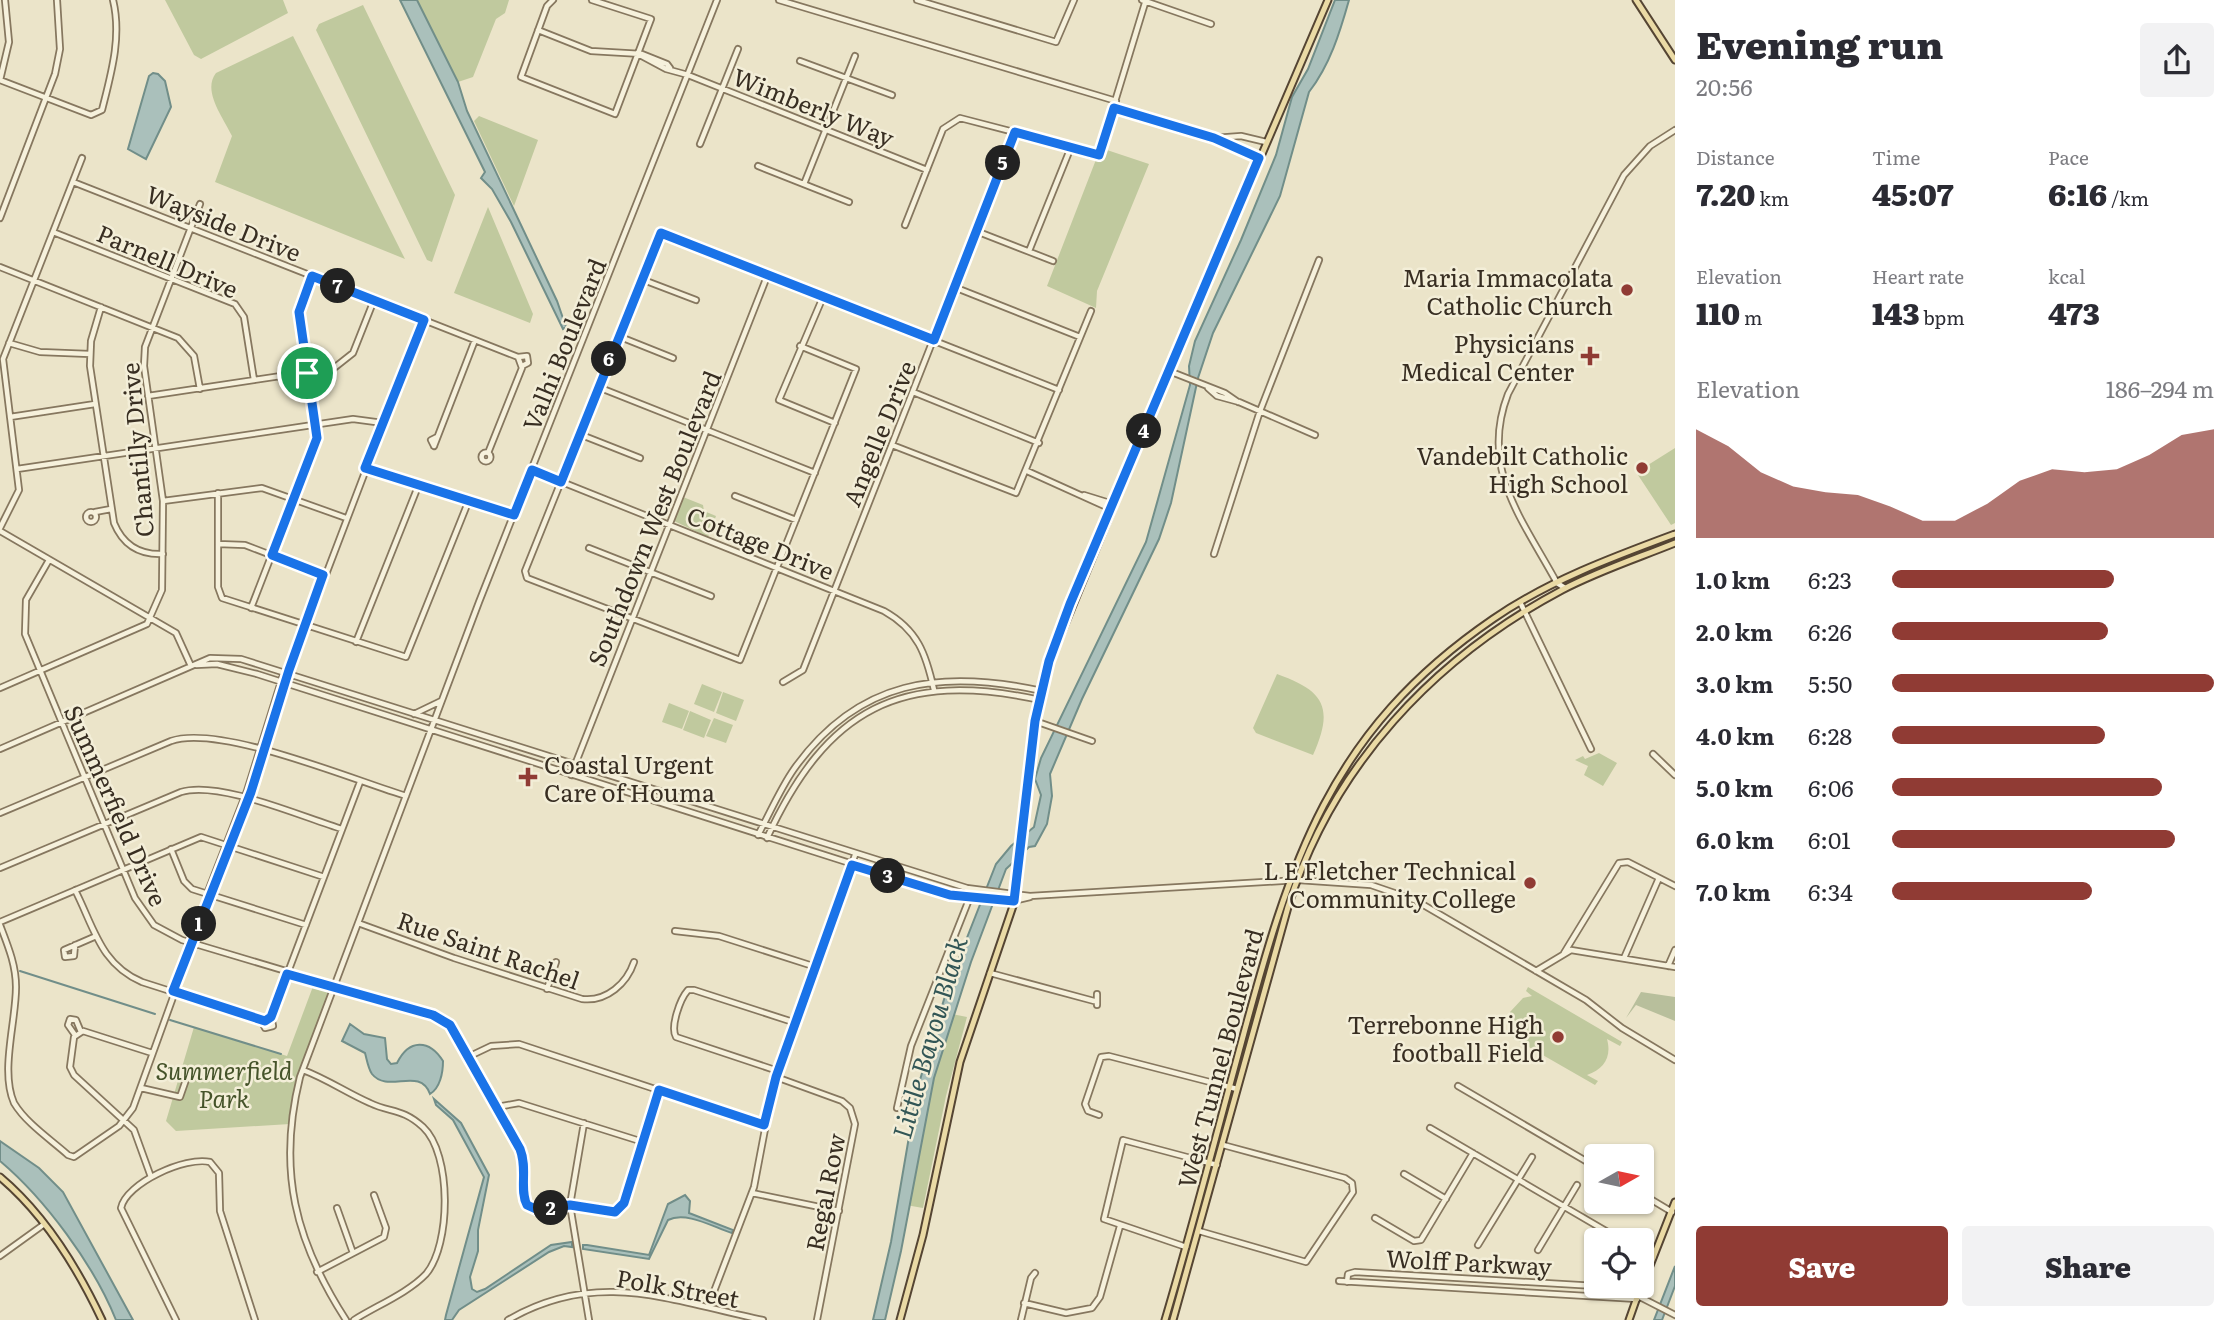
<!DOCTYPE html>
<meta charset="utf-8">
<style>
:root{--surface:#fff;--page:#f2f2f3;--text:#2b2b33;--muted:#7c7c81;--accent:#903b34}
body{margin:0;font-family:Literata,serif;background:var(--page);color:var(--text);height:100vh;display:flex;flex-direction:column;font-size:26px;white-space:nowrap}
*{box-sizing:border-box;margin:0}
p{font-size:23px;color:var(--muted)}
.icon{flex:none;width:38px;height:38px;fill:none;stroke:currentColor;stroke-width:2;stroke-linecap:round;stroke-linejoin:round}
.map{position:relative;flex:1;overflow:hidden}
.side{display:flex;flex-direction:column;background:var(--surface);width:560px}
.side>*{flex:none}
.needle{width:46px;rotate:81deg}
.tools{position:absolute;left:1584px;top:1144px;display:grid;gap:14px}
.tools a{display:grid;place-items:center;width:70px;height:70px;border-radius:7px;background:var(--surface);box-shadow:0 2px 5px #0004;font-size:35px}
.pin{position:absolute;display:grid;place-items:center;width:60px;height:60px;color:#fff;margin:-30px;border:4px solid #fff;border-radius:50%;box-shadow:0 2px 7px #0007}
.km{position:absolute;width:35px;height:35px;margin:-18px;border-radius:50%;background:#222;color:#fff;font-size:19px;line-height:35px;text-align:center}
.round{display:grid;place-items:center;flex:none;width:74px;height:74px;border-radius:7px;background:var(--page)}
.head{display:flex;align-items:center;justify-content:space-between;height:119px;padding:0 21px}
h1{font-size:38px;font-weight:800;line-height:52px}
.figures{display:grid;grid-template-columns:repeat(3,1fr);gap:10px;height:119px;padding:7px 21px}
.figures div{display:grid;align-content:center}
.figures b{font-size:30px;font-weight:800}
.figures small{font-size:19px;font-weight:400}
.figures p{font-size:19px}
.chart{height:196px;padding:14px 21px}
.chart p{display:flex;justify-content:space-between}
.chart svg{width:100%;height:126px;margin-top:7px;fill:var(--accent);opacity:.7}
.cta{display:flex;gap:14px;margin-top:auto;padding:14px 21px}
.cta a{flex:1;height:80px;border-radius:7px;background:var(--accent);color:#fff;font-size:28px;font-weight:800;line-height:80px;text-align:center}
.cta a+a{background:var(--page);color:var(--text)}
ul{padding:0 21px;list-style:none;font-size:23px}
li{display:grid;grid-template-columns:112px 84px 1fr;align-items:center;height:52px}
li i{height:18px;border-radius:9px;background:var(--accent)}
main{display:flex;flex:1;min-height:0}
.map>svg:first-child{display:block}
</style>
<main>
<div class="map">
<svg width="1675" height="1320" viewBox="0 0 1675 1320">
<rect width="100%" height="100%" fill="#ebe4c9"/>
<path fill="#c0c99e" d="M 165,0 L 283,0 L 288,13 L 201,59 L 194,55 Z
M 417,0 L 509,0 L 505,13 L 496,19 L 473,77 L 458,82 Z
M 363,5 L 455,195 L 432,262 L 427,260 L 316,30 L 319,24 Z
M 293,36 L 405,259 L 215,182 L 232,136 C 223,117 202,91 216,73 Z
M 479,116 L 538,140 L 514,206 L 474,121 Z
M 1104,149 L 1149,164 L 1097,291 L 1096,308 L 1047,286 L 1097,157 Z
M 488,207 L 533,314 L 530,323 L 454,293 Z
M 1675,448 L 1675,523 L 1671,525 L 1638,475 L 1640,470 Z
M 683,497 L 703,505 L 704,511 L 716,516 L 708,537 L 674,521 Z
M 1277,674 C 1325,691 1334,708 1313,755 L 1256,733 L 1253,728 Z
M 702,684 L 722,692 L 714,712 L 694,704 Z
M 723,692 L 744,700 L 736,721 L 716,713 Z
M 669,703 L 689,711 L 682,729 L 662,722 Z
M 690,711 L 711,720 L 704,738 L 683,730 Z
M 714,718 L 733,725 L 726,743 L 706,736 Z
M 1599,753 L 1617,763 L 1603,786 L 1584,775 L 1588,766 L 1575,760 L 1583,756 L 1585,759 Z
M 315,981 L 334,985 L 306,1062 L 290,1124 L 176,1131 L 166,1121 L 194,1027 L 287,1056 Z
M 1528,987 L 1622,1042 L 1620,1046 L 1607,1039 C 1612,1057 1604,1069 1587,1075 L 1598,1081 L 1595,1085 L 1513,1038 L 1510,1012 L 1523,998 L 1532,996 L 1526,991 Z
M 952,1014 L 967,1017 L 946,1096 L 923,1208 L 906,1205 L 929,1092 Z"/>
<path fill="#b8bf9c" d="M 1641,992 L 1675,997 L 1675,1021 L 1636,1005 L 1626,1018 Z"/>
<path fill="#aac0bb" stroke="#718e89" stroke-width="2" d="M 400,0 L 417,0 L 458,82 L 467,111 L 557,301 L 566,327 L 563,329 L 511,222 L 492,189 L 481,178 L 485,172 Z
M 1335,0 L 1349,0 C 1340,32 1330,65 1309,92 L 1280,196 L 1213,333 L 1198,378 L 1171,503 L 1159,539 L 1082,699 L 1050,774 L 1052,796 L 1047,824 L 1035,846 L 1029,847 L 1006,869 L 971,962 L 934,1078 L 901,1251 L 885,1320 L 873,1320 L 891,1242 L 917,1090 L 948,986 L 996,864 L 1011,846 L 1034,827 L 1041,795 L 1035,779 L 1041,758 L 1146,542 L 1190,385 L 1189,366 L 1195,341 L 1241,240 L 1276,155 L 1292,97 L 1308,69 Z
M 153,73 L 158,74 L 165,81 L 171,107 L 146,159 L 128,149 L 149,76 Z
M 350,1024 L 364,1034 L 385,1038 L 387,1059 L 391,1064 L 397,1063 C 409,1039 429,1039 443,1061 C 443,1073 440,1088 430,1094 C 420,1066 388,1094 372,1074 C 368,1068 367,1060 365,1053 L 342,1041 Z
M 434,1099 L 461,1123 L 489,1175 L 478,1230 L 478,1251 L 470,1277 L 472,1289 L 477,1292 L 485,1289 L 551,1245 L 572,1242 L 572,1247 L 564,1246 L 549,1252 L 459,1310 L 452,1320 L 445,1320 L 446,1315 L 484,1177 L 453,1120 L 436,1105 Z
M 0,1141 L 39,1168 L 63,1192 L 133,1320 L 116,1320 C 94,1265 45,1199 0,1161 Z
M 685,1195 L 690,1201 L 689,1213 L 733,1230 L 732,1233 C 713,1227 686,1211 668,1220 L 649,1259 L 583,1249 L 583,1245 L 587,1245 L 649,1255 L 668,1204 Z
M 1675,1266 L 1675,1286 L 1662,1320 L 1654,1320 Z"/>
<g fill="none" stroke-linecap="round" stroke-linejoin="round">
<path stroke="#718e89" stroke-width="2" d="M 20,971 L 155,1014
M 170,1020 L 281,1054"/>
<defs>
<path id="minor" d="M 553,0 L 547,6 L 521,77 L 615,114 L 651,19 L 592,0
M 779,0 L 1116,101
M 917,0 L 1056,42 L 1074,0
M 1142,0 L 1211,24
M 538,30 L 591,51 L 642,54 L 667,64 L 670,68
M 638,54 L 666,69 L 688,75 L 927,170
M 800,61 L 892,95
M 0,80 L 91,115 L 102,110 C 111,74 122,37 113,0
M 0,80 L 9,42 L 5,0
M 1113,108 L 1214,138 L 1260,158
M 1214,138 L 1241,136 L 1266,142
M 700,144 L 738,49
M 758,166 L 849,202
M 73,182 L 518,357 L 527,356 L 528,363 L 522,366
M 804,184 L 855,56
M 0,218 L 55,74 L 60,49 L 57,0
M 905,225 L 943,129 L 960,118 L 1099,154 L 1145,3
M 976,231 L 1053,261
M 53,232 L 235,304 L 244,317 L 254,380
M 1029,251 L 1071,147
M 0,267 L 178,338 L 194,356 L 200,389
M 641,279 L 696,300
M 954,287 L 1080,337
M 823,297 L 779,400 L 835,423
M 101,307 L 91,341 L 90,366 L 114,523 C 123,545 140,555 163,554
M 618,336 L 673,358
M 9,343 L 40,352 L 90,354
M 800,346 L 856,369 L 740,660 L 527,578 L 525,571 L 661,233 L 1059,390
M 1169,371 L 1225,393 L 1238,402
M 598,387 L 815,473
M 1208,388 L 1217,396 L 1239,402 L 1315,435
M 913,392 L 1039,443
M 148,396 L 334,368 L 353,353 L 374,300
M 10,417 L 95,404
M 579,434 L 640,458
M 892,445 L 1016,493 L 1091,311
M 434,446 L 475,340
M 434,446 L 431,440 L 437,437
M481.5 457a4.5 4.5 0 1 1 9 0a4.5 4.5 0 1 1-9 0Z
M 488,453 L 522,368 L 518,357
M 365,468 L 514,515
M 17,469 L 353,419 L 383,423
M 532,470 L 884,611 C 918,630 926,654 934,690
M 1027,471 L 1111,509
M 218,493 L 218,587 L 222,598 L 406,657 L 469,500
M 1084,495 L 1113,504
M 735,496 L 796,520
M 163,501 L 262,488 L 346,518
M 95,512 L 111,509
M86 517a5 5 0 1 1 10 0a5 5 0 1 1-10 0Z
M 0,528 L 19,490 L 3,359 L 82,158
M 0,531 L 176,633 L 191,666
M 218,544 L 245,545 L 323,575
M 589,548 L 711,596
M 1214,554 L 1260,411 L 1319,260
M 49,560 L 26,600 L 25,634 L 135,898 L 154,925 L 182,940 L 433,1015 L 450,1025 L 520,1149 L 526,1164 L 524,1198 L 534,1210 L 570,1205 L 609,1213 L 620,1209 L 659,1090
M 1565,588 L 1557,583 C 1523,520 1479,469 1508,394 L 1624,175 L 1650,146 L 1675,130
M 1520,602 L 1591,749
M 251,608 L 317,438 L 299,312 L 312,276
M 356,642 L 419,484
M 196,665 L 217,664 L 257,674 L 950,895 L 1014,901 L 1030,897
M 288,674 L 423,320
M 783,682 L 803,670 L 1015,132
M 0,688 L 147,624 L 162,590 L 163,501 L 144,366 L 145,347 L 200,204
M 414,714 L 441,701
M 1035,721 L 1092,741
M 0,749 L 210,658 L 241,659 L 967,888 L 1030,896 L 1298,880 L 1371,885 L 1415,900 L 1586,1000 L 1622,1028 L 1675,1060
M 1653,754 L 1675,775
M 571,775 L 768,274
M 0,813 L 171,741 C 220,724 353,780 406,796
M 758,835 C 770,813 780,789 794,769 C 858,679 941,669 1042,691
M 767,838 C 827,708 901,670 1040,700
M 171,849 L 184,881 L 192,889 L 306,925
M 0,868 L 181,792 C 219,780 302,817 342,829
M 75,890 C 94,927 100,964 142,982 L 261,1020 L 265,1028 L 273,1026 L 271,1015
M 207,894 L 247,791 L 284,672
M 211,895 L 256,777 L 289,674
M 0,922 L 201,837 L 324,877
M 358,923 L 454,958 L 582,999 C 607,1002 627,983 634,962
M 0,925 C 8,946 16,965 16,987 C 16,1022 0,1071 14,1103 C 26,1123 50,1139 68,1155 L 74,1157 L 119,1126 L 133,1108 L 210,895
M 675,931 L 719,936 L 816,967
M 75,945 L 74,956 L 65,957 L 64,950 L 94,937
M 1564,953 L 1619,863 L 1628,862 L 1675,886
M 1624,958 L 1659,878
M 1668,966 L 1675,950
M 1536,971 L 1571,950 L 1675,967
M 990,973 L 1094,1001
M 547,989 L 556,962
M 1097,1005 L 1097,994
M 261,1020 L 266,1021 L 271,1017 L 360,782
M 75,1035 L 68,1025 L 70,1019 L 76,1020 L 81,1032
M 470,1056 L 491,1046 L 519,1044 L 764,1125
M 303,1070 C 327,1079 347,1093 370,1103 C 391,1113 402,1108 423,1127 C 452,1154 451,1245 426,1274 C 408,1293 376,1306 354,1320
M 778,1071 L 676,1037 C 670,1027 680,999 688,990 L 694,990 L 796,1023
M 776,1077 L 842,1101 L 850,1108 L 855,1124 L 817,1320
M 1458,1086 L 1596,1167
M 141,1088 L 180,1097 L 188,1074
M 497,1107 L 519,1103 L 643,1142
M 897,1108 L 911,1046 L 970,897
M 1099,1115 L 1088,1111 L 1085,1104 L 1101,1057 L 1109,1056 L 1237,1089
M 584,1123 L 570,1205 L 589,1320
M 1430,1128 L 1623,1241
M 1404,1174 L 1446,1199
M 151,1177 L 134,1130 L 74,1075 L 70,1067 L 74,1037 L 83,1031 L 152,1053
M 752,1193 L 839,1211
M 1642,1194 L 1672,1212
M 337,1208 L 353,1253
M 1375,1218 L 1414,1241 L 1421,1240 L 1473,1153
M 1199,1231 L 1306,1262 L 1353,1192 L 1352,1183 L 1345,1178 L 1223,1145
M 1478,1245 L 1532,1157
M 1186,1247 L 1104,1219 L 1123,1140 L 1217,1165
M 1538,1250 L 1577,1185
M 1642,1252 L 1653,1258
M 0,1256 L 43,1225
M 317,1272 L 384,1237 L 386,1228 L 374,1195
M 1339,1281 L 1637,1299
M 1347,1282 L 1348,1274 L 1355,1272 L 1596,1286
M 1605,1286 L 1641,1288
M 1638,1296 L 1675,1315
M 1024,1303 L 1066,1313 L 1092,1308 L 1100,1297 L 1120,1226
M 708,1307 L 754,1187 L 773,1087 L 855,855
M 176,1320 L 121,1208 C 126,1183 186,1156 210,1162 L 219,1173 L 220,1211 L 255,1320
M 346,1320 C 295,1241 277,1170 300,1077 L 479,602 L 717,0
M 508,1320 C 598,1268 671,1301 763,1320
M 1021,1320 L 1031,1278 L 1035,1273"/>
<path id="major" d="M 1636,0 L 1675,60
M 0,1177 C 44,1214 78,1269 102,1320
M 1642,1286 L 1675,1202
M 900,1320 L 923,1235 L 960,1062 L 1013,906 L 1035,721 L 1050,661 L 1169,371 L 1328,0
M 1165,1320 C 1192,1229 1216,1136 1241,1044 C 1290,862 1328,732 1493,619 C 1548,581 1613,557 1675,534
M 1173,1320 L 1288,907 C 1332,766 1434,658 1562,590 C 1598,571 1638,558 1675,543
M 1629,1320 L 1641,1286"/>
</defs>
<use href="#minor" stroke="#86775f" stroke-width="8"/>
<use href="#major" stroke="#554533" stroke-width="9"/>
<use href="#minor" stroke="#f6f1dc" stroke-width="4.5"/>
<use href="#major" stroke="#eadaa5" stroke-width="5"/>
</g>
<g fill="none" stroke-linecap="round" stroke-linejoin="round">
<defs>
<path id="route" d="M 1114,108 L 1214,138 L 1259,158 L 1070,604 L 1049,661 L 1035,721 L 1014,901 L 950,895 L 852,865 L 776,1077 L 764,1125 L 659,1090 L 624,1203 L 615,1212 L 570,1205 L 538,1210 L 527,1205 C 519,1190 528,1169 520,1149 L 450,1025 L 433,1015 L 287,974 L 271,1017 L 265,1021 L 173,991 L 251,792 L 289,670 L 323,575 L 272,555 L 317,438 L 299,312 L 312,276 L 424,320 L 365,468 L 514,515 L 532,470 L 561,482 L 661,233 L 934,340 L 1015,132 L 1099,155 Z"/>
</defs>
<use href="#route" stroke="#fff" stroke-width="14"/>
<use href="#route" stroke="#1a73e8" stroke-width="9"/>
</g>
<g fill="#903b34" stroke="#f3eed8" stroke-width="2.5">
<circle cx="1627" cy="290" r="7"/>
<path d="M1586.5 345.5h7v7h7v7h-7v7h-7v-7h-7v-7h7z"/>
<circle cx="1642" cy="468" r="7"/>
<path d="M524.5 766.5h7v7h7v7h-7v7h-7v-7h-7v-7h7z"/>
<circle cx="1530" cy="883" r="7"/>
<circle cx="1558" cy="1037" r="7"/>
</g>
<g text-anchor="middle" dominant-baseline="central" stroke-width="5" stroke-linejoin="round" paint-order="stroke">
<g font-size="24" fill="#382e22" stroke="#f3eed8">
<text transform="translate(814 106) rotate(22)">Wimberly Way</text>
<text transform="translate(224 222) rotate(22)">Wayside Drive</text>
<text transform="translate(168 260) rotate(23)">Parnell Drive</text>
<text transform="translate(563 344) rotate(-68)">Valhi Boulevard</text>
<text transform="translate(878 433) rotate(-68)">Angelle Drive</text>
<text transform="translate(136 450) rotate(-95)">Chantilly Drive</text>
<text transform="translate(653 518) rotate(-68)">Southdown West Boulevard</text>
<text transform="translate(761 542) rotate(22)">Cottage Drive</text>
<text transform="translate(117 805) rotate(66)">Summerfield Drive</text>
<text transform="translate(489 949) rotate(19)">Rue Saint Rachel</text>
<text transform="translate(1219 1058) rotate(-75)">West Tunnel Boulevard</text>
<text transform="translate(824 1192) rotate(-79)">Regal Row</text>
<text transform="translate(1469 1261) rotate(3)">Wolff Parkway</text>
<text transform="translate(678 1287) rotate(10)">Polk Street</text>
</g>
<g font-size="24" fill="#382e22" stroke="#f3eed8" text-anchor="end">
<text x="1613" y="276">Maria Immacolata<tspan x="1613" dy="28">Catholic Church</tspan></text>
<text x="1574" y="342">Physicians<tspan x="1574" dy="28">Medical Center</tspan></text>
<text x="1628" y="454">Vandebilt Catholic<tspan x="1628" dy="28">High School</tspan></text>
<text x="544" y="763" text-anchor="start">Coastal Urgent<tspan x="544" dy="28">Care of Houma</tspan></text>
<text x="1516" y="869">L E Fletcher Technical<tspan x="1516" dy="28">Community College</tspan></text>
<text x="1544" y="1023">Terrebonne High<tspan x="1544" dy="28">football Field</tspan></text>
</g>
<g font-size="24" font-style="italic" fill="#45532a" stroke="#f3eed8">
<text x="224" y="1069">Summerfield<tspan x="224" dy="28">Park</tspan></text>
</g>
<g font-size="26" font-style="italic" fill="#325656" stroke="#f3eed8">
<text transform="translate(928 1037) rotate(-74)">Little Bayou Black</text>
</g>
</g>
</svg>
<div class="tools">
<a><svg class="needle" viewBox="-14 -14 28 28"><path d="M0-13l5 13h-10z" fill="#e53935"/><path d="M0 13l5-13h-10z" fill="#7c7c81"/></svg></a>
<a><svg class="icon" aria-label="locate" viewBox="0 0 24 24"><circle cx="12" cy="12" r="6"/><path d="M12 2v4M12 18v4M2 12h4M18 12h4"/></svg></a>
</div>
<div class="pin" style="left:307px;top:373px;background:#1e9e55"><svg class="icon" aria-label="arrive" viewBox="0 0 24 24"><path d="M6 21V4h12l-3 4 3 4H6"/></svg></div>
<b class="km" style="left:199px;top:924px">1</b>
<b class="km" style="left:551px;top:1208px">2</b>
<b class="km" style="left:888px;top:876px">3</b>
<b class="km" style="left:1144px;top:431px">4</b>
<b class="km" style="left:1003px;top:163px">5</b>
<b class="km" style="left:609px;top:359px">6</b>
<b class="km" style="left:338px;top:286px">7</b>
</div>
<section class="side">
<div class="head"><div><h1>Evening run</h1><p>20:56</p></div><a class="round"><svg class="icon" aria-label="share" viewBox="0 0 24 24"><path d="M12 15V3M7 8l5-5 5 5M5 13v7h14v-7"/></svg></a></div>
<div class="figures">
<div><p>Distance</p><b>7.20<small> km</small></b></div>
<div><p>Time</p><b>45:07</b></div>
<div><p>Pace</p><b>6:16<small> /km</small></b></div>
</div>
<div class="figures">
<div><p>Elevation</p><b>110<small> m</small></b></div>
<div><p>Heart rate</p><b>143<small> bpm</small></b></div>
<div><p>kcal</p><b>473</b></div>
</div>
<div class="chart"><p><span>Elevation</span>186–294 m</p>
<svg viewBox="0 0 160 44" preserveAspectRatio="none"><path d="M0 44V6L10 12L20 21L30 26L40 28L50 29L60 33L70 38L80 38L90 32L100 24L110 20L120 21L130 20L140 15L150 8L160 6V44z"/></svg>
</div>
<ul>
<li><b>1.0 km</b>6:23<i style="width:69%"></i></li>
<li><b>2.0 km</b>6:26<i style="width:67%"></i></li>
<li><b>3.0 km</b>5:50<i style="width:100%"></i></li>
<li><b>4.0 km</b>6:28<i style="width:66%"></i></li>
<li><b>5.0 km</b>6:06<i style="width:84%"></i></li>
<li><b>6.0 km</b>6:01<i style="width:88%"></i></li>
<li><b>7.0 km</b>6:34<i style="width:62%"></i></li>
</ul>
<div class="cta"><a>Save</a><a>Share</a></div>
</section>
</main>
